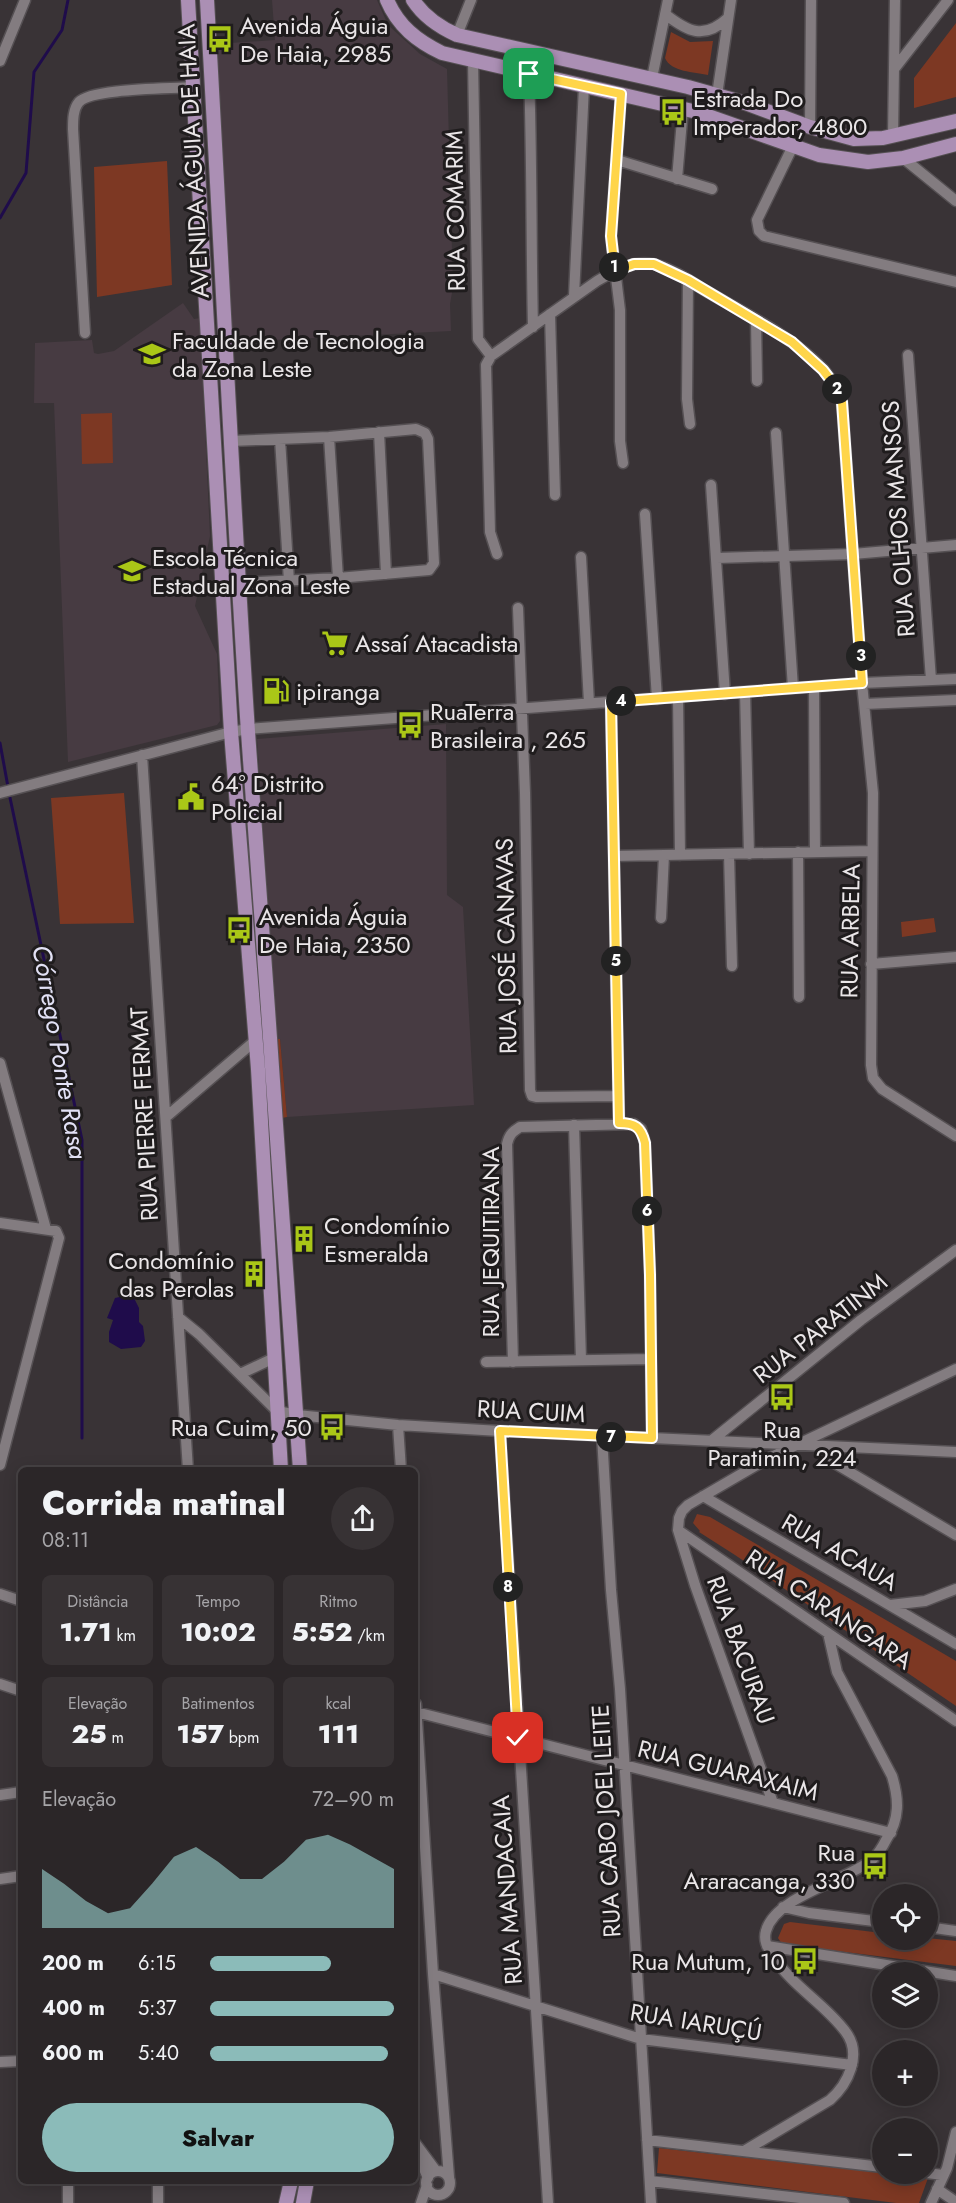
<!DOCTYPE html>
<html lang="pt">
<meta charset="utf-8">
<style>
:root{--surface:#2b2628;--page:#373234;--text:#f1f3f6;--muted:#a6a5a8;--line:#474345;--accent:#8bbbb9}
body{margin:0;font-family:Jost,sans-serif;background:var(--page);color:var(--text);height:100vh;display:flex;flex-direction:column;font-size:22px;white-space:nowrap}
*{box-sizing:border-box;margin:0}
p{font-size:20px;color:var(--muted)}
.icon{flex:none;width:33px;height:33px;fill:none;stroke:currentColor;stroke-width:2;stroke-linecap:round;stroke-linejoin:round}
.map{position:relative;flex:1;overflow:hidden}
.drawer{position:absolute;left:18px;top:1467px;width:400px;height:717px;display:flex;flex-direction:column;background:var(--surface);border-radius:9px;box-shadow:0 3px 15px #0003,0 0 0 2px var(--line)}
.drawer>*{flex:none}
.controls{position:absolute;left:872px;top:1884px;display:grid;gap:12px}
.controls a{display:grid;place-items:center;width:66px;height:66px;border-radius:50%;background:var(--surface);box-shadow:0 3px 15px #0003,0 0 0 2px var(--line);font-size:30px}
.pin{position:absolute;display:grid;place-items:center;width:51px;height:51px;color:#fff;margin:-26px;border-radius:12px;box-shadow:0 3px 9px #0006}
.km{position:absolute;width:30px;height:30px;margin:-15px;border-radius:50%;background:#222;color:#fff;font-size:16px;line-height:30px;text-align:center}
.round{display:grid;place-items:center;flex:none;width:63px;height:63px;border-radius:32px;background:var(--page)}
.summary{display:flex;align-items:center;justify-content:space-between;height:102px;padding:0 24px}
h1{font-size:33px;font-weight:800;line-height:45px}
.stats{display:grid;grid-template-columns:repeat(3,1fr);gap:9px;height:102px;padding:6px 24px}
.stats div{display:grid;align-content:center;border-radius:9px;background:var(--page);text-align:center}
.stats b{font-size:26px;font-weight:800}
.stats small{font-size:16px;font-weight:400}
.stats p{font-size:16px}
.chart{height:168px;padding:12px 24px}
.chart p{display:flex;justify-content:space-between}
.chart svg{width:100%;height:108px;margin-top:6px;fill:var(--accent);opacity:.7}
.action{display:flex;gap:12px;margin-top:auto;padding:12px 24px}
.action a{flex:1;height:69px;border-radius:36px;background:var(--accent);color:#111;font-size:24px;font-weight:800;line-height:69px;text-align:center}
ul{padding:0 24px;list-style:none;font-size:20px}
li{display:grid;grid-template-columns:96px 72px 1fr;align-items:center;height:45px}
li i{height:15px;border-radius:8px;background:var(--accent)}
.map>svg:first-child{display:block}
</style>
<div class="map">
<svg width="956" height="2203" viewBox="0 0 956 2203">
<rect width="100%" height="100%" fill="#393336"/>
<path fill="#473b42" d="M 272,0 L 377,0 L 388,25 L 420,54 L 447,69 L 453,287 L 450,304 L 451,331 L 232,342 L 215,44 L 275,40 Z
M 183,303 L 194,319 L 200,318 L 210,536 L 195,606 L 217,654 L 220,721 L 217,725 L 68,762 L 54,403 L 34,403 L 35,343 L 92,340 L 94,353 L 98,354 L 114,351 Z
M 446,724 L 447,895 L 463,907 L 474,1105 L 287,1117 L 280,1039 L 277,1039 L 257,739 Z"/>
<path fill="#7d3823" d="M 956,23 L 956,97 L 914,108 L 914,78 Z
M 671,32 L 690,42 L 713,41 L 708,75 C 694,72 671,72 665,58 Z
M 167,161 L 172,285 L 97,297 L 94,167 Z
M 112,413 L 113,463 L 82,464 L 81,414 Z
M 124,793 L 134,923 L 60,924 L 51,798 Z
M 934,918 L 936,932 L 902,937 L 901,922 Z
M 277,1039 L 280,1039 L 287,1117 L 282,1118 Z
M 697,1514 L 710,1517 L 956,1661 L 956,1706 L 735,1555 L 699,1532 L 700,1531 L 693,1523 Z
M 790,1922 L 882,1933 L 882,1940 L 927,1940 L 927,1938 L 956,1941 L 956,1966 L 782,1944 L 778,1938 L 784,1924 Z
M 659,2148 L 928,2178 L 919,2203 L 896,2203 L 657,2173 Z"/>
<path fill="#1f0c4b" d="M 124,1296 L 134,1298 L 139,1308 L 139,1322 L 143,1326 L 145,1341 L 141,1347 L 121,1349 L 109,1342 L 109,1332 L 113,1320 L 107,1318 L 115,1298 Z"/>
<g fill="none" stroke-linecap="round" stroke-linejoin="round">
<path stroke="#1f0c4b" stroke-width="3" d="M 0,218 L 26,173 L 34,72 L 62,30 L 68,0
M 0,743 L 8,787
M 9,793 L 82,1140 L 82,1438"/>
<defs>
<path id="minor" d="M 665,14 C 688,32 704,40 728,18
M 457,35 L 471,0
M 0,61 L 25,0
M 473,61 L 478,339 L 491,356
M 895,68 L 948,0
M 529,74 C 532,158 531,242 533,327
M 652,78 L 668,0
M 621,94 L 611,236 L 620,310 L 620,441 L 623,463
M 717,95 L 731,0
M 810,127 L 811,0
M 893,136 L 895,0
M 793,146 L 757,220 L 759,231 L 764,236 L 956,282
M 903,158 L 956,201
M 617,160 L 712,189
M 677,179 L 683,108
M 688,280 L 687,399 L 690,424
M 574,296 L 584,86
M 550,314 L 555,495
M 756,320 L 757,381
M 85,333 L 73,129 C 73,120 73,109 79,102 C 92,88 171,89 193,87
M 908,355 L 931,680
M 379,432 L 386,574
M 776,433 L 793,688
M 329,437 L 338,578
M 280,439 L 289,581
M 230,441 L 329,437 L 416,429 L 425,433 L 428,439 L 434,563 L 429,570 L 338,578 L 240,583
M 711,485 L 725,694
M 645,514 L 657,699
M 497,554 L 490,532 L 486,365 L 491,356 L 597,281 C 614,271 633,260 653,264 C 671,268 690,281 706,291 C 746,314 792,336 824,370 C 832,380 837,390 842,402 L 862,683 L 873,793 L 871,1065 L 873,1078 L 882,1089 L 956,1136
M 581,557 L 589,703
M 717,558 L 853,554 L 956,545
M 518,608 L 525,793 L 530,1090 L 532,1096 L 536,1097 L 618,1096
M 814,687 L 815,852
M 745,692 L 749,854
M 678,697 L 680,855
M 611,702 L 619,1123
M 865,704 L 956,700
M 142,755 L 188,1470
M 0,793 L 231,732 L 248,729 L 862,683 L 956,679
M 798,852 L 799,997
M 729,854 L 732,966
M 614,856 L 872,851
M 661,918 L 664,855
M 871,964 L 956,957
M 0,1063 L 46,1229
M 166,1117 L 256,1040
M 574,1125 L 581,1360
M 0,1223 L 56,1231 L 59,1238 L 0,1465
M 178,1317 L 199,1334 L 277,1411 L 297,1415 L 398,1425 L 500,1431 L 956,1452
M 486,1362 L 651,1359
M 513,1362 L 507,1144 C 509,1135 512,1132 520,1127 L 634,1124 L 641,1129 L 645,1143 L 650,1275 L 652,1438
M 240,1374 L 274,1358
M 398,1425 L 401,1470
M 500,1431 L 548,2203
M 602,1436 L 611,1590 L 620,1689 L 651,2203
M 711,1441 L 861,1320 L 956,1250
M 818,1446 L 836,1464 L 956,1535
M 703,1496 L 956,1644
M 678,1530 L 956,1721
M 0,1594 L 21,1601
M 890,1605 L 925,1601 L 956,1589
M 0,1684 L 21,1691
M 416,1704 L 433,1974 L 449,2177
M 416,1712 L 891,1833
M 0,1795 L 21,1792
M 773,1803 L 695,1585 L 678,1530 L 679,1518 L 682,1511 L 688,1505 L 767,1459 L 956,1369
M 0,1879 L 21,1876
M 783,1907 L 809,1913 L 882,1922
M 927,1927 L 956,1931
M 767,1946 L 956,1976
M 433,1974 L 641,2039 L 852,2065
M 0,2062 L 21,2061
M 647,2140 L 882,2167
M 416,2144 L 436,2171
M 416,2150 L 428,2178
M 744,2151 L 830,2100 C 848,2084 863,2054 845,2031 C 825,2004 792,1986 773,1956 C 768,1948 763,1941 766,1931 C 775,1896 847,1881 873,1859 C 878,1854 883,1846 886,1840 C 900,1819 899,1799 892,1776 L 837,1672 L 828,1633
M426 2183a12 12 0 1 1 24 0a12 12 0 1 1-24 0Z
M 927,2173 L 943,2175
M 68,2181 L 68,2203
M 158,2181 L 158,2203
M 650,2181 L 844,2203
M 937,2189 L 956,2202
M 421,2203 L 427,2185
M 931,2203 L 947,2168 L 956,2132"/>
<path id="major" d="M 188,0 L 231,732 L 258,1069 L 281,1470
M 207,0 C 221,244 232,488 248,732 C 265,978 285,1224 300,1470
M 387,0 C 398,26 417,41 442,53 L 697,112 L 819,155 L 868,162 L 903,158 L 956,144
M 413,0 C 424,17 439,27 457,35 L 688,87 L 745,103 L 810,127 L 854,139 L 883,138 L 956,121
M 286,2203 L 291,2181
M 303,2203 L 307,2181"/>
</defs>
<use href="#minor" stroke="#555053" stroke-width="13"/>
<use href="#major" stroke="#555053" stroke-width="16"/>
<use href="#minor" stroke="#837c80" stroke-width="10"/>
<use href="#major" stroke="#ab8fb4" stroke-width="14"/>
</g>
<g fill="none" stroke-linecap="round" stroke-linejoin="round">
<defs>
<path id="route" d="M 518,1738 L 500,1431 L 652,1438 L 650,1275 L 645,1143 C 641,1127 635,1123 619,1123 L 611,702 L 862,683 L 842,402 L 836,387 L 823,370 L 792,342 L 688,280 L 654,264 L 634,264 L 615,271 L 611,236 L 621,94 L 529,74"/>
</defs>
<use href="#route" stroke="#fff" stroke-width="12"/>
<use href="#route" stroke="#ffd54a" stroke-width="8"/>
</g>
<defs>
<symbol id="bus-bare" viewBox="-9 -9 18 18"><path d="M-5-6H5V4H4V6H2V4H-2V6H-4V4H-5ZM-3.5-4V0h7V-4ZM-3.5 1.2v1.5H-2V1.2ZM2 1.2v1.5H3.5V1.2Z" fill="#aac717" stroke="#1f1c1d" stroke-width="2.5" paint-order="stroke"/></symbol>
<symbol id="university-bare" viewBox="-9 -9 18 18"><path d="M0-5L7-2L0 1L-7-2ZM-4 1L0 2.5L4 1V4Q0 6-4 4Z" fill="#aac717" stroke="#1f1c1d" stroke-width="2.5" paint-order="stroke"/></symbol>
<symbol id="supermarket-bare" viewBox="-9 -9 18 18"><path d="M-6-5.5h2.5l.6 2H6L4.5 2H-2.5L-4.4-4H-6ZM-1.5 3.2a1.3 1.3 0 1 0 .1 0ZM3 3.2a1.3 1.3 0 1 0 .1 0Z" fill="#aac717" stroke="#1f1c1d" stroke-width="2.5" paint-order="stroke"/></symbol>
<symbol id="fuel-bare" viewBox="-9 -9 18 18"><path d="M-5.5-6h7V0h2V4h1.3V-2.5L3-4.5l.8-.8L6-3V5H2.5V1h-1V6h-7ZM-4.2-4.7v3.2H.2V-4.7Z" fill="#aac717" stroke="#1f1c1d" stroke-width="2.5" paint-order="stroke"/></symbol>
<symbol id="civic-bare" viewBox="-9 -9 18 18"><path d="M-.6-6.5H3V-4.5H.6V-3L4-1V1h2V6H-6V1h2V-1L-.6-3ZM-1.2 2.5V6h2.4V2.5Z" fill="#aac717" stroke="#1f1c1d" stroke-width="2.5" paint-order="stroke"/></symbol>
<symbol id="building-bare" viewBox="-9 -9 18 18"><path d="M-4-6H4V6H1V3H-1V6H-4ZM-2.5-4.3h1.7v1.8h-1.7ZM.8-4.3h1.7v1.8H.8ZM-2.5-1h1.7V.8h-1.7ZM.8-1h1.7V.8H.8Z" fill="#aac717" stroke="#1f1c1d" stroke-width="2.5" paint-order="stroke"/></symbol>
</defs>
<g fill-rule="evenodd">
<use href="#bus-bare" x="201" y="20" width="38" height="38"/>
<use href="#bus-bare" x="654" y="93" width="38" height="38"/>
<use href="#university-bare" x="133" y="335" width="38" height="38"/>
<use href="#university-bare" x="113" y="552" width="38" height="38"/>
<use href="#supermarket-bare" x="316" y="624" width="38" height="38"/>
<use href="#fuel-bare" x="257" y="672" width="38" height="38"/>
<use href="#bus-bare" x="391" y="706" width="38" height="38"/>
<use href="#civic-bare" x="172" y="778" width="38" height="38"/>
<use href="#bus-bare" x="220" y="911" width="38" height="38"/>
<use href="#building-bare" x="285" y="1220" width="38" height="38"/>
<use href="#building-bare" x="235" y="1255" width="38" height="38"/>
<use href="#bus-bare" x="763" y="1378" width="38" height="38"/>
<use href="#bus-bare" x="313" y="1408" width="38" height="38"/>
<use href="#bus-bare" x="856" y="1847" width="38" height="38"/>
<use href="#bus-bare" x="786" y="1942" width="38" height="38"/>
</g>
<g text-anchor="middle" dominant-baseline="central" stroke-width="6" stroke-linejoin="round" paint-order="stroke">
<g font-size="24" fill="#eae6e8" stroke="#1f1c1d" text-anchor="start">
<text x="240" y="25">Avenida Águia<tspan x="240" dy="28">De Haia, 2985</tspan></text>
<text x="693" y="98">Estrada Do<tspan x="693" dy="28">Imperador, 4800</tspan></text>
<text x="172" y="340">Faculdade de Tecnologia<tspan x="172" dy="28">da Zona Leste</tspan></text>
<text x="152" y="557">Escola Técnica<tspan x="152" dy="28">Estadual Zona Leste</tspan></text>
<text x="355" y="643">Assaí Atacadista</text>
<text x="296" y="691">ipiranga</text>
<text x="430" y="711">RuaTerra<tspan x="430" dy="28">Brasileira , 265</tspan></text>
<text x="211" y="783">64º Distrito<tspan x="211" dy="28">Policial</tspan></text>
<text x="259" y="916">Avenida Águia<tspan x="259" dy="28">De Haia, 2350</tspan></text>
<text x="324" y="1225">Condomínio<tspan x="324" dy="28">Esmeralda</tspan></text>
<text x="234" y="1260" text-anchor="end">Condomínio<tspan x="234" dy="28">das Perolas</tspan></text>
<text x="312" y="1427" text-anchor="end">Rua Cuim, 50</text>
<text x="782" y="1429" text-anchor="middle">Rua<tspan x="782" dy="28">Paratimin, 224</tspan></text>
<text x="855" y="1852" text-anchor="end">Rua<tspan x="855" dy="28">Araracanga, 330</tspan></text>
<text x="785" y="1961" text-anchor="end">Rua Mutum, 10</text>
</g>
<g font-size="24" fill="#eae6e8" stroke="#1f1c1d">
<text transform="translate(193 161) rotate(-93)">AVENIDA ÁGUIA DE HAIA</text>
<text transform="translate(455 211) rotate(-91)">RUA COMARIM</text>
<text transform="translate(898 519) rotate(-94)">RUA OLHOS MANSOS</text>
<text transform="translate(850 931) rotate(-89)">RUA ARBELA</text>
<text transform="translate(506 946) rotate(-91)">RUA JOSÉ CANAVAS</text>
<text transform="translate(144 1114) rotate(-93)">RUA PIERRE FERMAT</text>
<text transform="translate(490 1242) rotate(-90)">RUA JEQUITIRANA</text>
<text transform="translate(820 1328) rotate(-38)">RUA PARATINM</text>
<text transform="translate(531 1411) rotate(3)">RUA CUIM</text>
<text transform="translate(840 1552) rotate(30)">RUA ACAUA</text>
<text transform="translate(829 1609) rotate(34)">RUA CARANGARA</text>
<text transform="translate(741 1650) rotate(70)">RUA BACURAU</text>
<text transform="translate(728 1770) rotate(14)">RUA GUARAXAIM</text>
<text transform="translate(606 1821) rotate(-93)">RUA CABO JOEL LEITE</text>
<text transform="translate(507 1890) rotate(-94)">RUA MANDACAIA</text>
<text transform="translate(696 2022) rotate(9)">RUA IARUÇÚ</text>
</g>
<g font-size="26" font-style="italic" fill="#e2e1f5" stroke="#1f1c1d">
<text transform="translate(60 1052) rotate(80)">Córrego Ponte Rasa</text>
</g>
</g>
</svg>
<div class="controls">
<a><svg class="icon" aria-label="locate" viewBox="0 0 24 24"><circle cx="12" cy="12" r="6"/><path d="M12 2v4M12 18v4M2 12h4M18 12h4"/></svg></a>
<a><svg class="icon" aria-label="layers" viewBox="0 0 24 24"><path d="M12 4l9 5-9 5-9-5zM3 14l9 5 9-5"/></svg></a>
<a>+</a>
<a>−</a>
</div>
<div class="pin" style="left:529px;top:74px;background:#1e9e55"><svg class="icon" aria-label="arrive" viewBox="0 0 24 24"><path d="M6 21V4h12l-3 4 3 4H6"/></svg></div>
<div class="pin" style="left:518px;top:1738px;background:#d93025"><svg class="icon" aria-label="check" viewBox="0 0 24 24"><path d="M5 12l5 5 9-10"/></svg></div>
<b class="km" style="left:614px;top:267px">1</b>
<b class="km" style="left:837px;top:389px">2</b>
<b class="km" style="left:861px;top:656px">3</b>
<b class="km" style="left:621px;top:701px">4</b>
<b class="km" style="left:616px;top:961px">5</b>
<b class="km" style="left:647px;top:1211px">6</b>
<b class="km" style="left:611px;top:1437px">7</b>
<b class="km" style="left:508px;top:1587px">8</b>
<section class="drawer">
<div class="summary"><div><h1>Corrida matinal</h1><p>08:11</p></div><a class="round"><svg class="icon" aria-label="share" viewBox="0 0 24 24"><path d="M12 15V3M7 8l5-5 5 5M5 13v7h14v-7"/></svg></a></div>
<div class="stats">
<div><p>Distância</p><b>1.71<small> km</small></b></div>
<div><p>Tempo</p><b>10:02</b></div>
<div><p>Ritmo</p><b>5:52<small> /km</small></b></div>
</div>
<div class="stats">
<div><p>Elevação</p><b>25<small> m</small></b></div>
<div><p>Batimentos</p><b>157<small> bpm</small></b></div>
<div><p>kcal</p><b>111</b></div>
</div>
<div class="chart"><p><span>Elevação</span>72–90 m</p>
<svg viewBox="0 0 160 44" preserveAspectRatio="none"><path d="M0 44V20L10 26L20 33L30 38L40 36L50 26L60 15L70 11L80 17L90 24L100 24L110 17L120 8L130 6L140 10L150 15L160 20V44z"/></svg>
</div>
<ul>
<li><b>200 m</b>6:15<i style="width:66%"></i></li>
<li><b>400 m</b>5:37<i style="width:100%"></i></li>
<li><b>600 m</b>5:40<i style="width:97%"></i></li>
</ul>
<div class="action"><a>Salvar</a></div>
</section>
</div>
